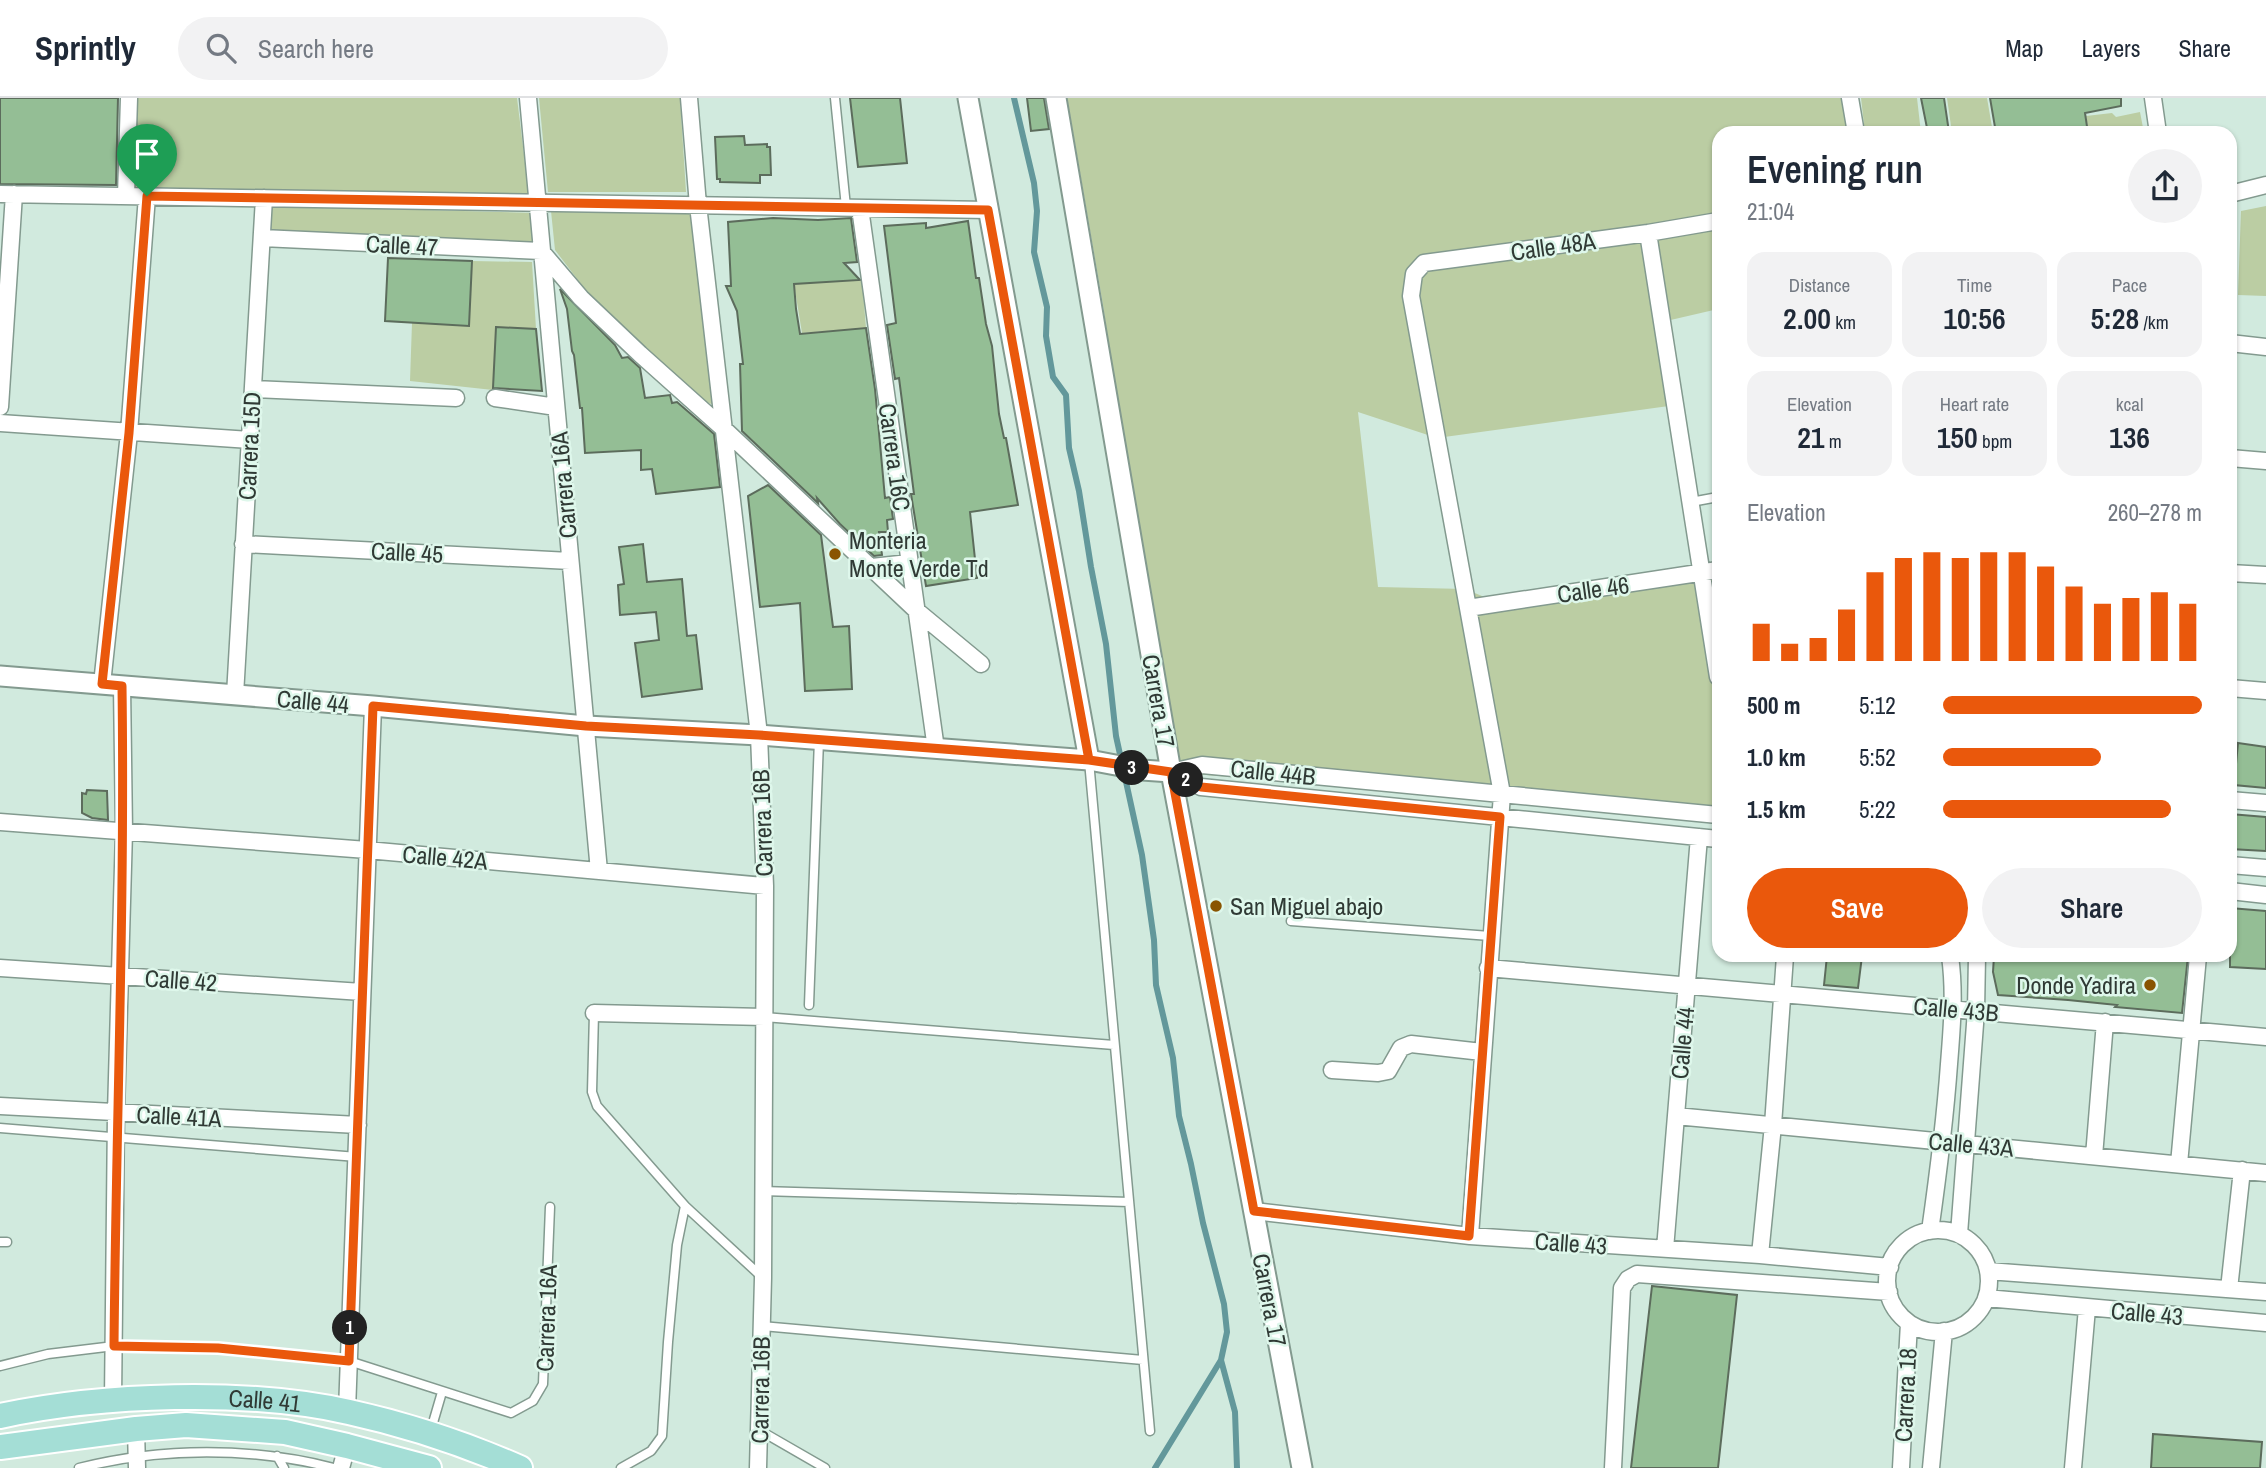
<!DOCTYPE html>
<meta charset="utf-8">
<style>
:root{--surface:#fff;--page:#f2f2f3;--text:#1f2937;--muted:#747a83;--line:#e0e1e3;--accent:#ea580c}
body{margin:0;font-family:"Archivo Narrow",sans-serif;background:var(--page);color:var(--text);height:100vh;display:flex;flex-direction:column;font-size:26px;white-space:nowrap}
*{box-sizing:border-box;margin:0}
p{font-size:23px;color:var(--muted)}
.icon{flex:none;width:38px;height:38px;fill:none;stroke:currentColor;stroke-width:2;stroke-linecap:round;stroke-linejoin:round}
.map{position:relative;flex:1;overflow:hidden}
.sheet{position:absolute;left:1712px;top:28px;width:525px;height:836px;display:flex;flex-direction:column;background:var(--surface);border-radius:21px;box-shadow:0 2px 5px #0004}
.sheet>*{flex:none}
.pin{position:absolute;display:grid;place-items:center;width:60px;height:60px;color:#fff;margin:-72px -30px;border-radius:50% 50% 50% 0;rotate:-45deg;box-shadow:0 0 7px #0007}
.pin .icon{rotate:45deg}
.km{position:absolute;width:35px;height:35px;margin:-18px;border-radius:50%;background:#222;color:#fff;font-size:19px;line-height:35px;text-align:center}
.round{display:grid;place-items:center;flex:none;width:74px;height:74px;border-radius:37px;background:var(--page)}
.summary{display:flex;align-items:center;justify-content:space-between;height:119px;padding:0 35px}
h1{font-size:38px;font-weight:600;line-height:52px}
.metrics{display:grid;grid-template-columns:repeat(3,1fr);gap:10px;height:119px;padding:7px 35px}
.metrics div{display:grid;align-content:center;border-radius:18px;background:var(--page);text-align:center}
.metrics b{font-size:30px;font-weight:600}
.metrics small{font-size:19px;font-weight:400}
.metrics p{font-size:19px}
.chart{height:196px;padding:14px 35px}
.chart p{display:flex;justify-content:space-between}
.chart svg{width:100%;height:126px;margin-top:7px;stroke:var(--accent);stroke-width:6}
.action{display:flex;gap:14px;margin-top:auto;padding:14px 35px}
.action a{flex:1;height:80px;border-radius:42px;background:var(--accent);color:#fff;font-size:28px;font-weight:600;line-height:80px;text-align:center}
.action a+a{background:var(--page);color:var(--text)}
ul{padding:0 35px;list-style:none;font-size:23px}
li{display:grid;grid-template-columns:112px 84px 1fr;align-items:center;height:52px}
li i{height:18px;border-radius:9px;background:var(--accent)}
header{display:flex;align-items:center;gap:42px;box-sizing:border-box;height:98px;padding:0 35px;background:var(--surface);border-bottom:2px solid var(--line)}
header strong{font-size:33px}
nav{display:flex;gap:38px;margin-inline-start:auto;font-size:24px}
.search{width:490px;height:63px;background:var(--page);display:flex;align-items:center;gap:18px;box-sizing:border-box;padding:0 24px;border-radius:38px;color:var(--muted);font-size:26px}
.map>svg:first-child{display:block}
</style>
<header>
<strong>Sprintly</strong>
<div class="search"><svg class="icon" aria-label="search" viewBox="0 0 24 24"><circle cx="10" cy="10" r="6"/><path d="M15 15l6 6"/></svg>Search here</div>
<nav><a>Map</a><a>Layers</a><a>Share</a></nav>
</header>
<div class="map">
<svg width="2266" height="1370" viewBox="0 0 2266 1370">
<rect width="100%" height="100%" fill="#d1eade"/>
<path fill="#bbcda3" d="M 134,0 L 517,0 L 529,97 L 134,98 Z
M 539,0 L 680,0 L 686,94 L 548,94 Z
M 1067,0 L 1850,0 L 1856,35 L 1718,35 L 1718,211 L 1662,224 L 1676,307 L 1437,340 L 1358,314 L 1378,489 L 1465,491 L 1499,505 L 1718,472 L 1718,720 L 1171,674 L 1103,207 Z
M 1861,0 L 1917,0 L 1921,35 L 1865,35 Z
M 1947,0 L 1987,0 L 1992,29 L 1952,35 Z
M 2140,14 L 2144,35 L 2089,35 L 2086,18 L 2112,15 L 2116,19 Z
M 272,108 L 535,115 L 538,146 L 271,132 Z
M 2266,108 L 2266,198 L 2238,197 L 2241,113 Z
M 551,113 L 695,116 L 719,309 L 701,302 L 631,244 L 584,190 L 555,152 Z
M 472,163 L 532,164 L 536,231 L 496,229 L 493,292 L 410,283 L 412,225 L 469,227 Z
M 862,182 L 866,230 L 802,235 L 794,186 Z"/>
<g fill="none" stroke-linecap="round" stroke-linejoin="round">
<path stroke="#63989b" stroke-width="6" d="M 1014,0 L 1034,85 L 1037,113 L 1034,154 L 1047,209 L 1046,238 L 1053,279 L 1066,297 L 1069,350 L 1079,393 L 1091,469 L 1106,546 L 1116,638 L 1142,757 L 1154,842 L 1156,887 L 1173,960 L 1179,1018 L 1191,1066 L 1203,1125 L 1224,1206 L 1227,1234 L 1221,1262 L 1155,1370
M 1221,1262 L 1235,1314 L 1237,1370"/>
</g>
<path fill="#94be95" stroke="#5c6c5c" stroke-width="2" d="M 0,0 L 118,0 L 116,87 L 0,86 Z
M 850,0 L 900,0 L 907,65 L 858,69 Z
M 1027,0 L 1044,0 L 1049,31 L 1031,33 Z
M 1921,0 L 1944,0 L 1949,34 L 1928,35 Z
M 1990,0 L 2121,0 L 2121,8 L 2085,15 L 2088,35 L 1996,35 Z
M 744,38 L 745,47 L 767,46 L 767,49 L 770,49 L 771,77 L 760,77 L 760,85 L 720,84 L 720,81 L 717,81 L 715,39 Z
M 773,120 L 818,122 L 851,120 L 857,164 L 844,165 L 860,182 L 794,186 L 796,211 L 800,236 L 866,230 L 875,291 L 885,400 L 890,399 L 893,421 L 887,422 L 888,434 L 879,434 L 882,457 L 874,458 L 840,426 L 817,400 L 818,405 L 742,333 L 740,266 L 743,266 L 737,213 L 726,188 L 731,188 L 728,124 Z
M 968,123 L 976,180 L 979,180 L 986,226 L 992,248 L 999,316 L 1004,340 L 1006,340 L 1018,407 L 970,414 L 977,480 L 926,488 L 911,396 L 914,396 L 899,280 L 895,281 L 887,227 L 896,225 L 884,128 L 926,125 L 926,130 Z
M 388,160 L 472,163 L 469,228 L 385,223 Z
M 560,191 L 615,247 L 622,260 L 628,259 L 640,270 L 645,300 L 670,297 L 672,305 L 677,304 L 714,336 L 720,389 L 656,396 L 652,371 L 641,372 L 641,352 L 585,355 L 582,310 L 580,310 L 574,257 L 572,253 L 567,211 Z
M 496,229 L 536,231 L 542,293 L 493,290 Z
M 768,387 L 821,437 L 833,529 L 849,528 L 852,591 L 805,593 L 800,505 L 760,509 L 748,398 Z
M 643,446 L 647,484 L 682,481 L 687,538 L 696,537 L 702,591 L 642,599 L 635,545 L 659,542 L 656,514 L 620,517 L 618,487 L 624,486 L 619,449 Z
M 2238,645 L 2266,649 L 2266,690 L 2234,687 Z
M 87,692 L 107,693 L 108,722 L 92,720 L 82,715 L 82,695 L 86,696 Z
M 2230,716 L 2266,719 L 2266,753 L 2230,751 Z
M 2230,810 L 2266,813 L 2266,871 L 2230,869 Z
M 1827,858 L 1862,858 L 1858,890 L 1824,887 Z
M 1994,858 L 2188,858 L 2182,915 L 2115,909 L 2117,907 L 2068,902 L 1998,897 L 1993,874 Z
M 1652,1188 L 1737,1197 L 1718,1370 L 1631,1370 Z
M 2153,1336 L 2262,1344 L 2260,1370 L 2151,1370 Z"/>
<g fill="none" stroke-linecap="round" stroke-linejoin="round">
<defs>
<path id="service" d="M 835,0 L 846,109
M 1691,404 L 1718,399
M 1089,663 L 1150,1333
M 1291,823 L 1490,838
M 809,907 L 819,642
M 594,915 L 592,994 L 597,1008 L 685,1108
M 764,919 L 1114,947
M 0,1030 L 357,1059
M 762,1093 L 1129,1104
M 0,1144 L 7,1144
M 761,1228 L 1143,1262
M 0,1268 L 48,1256 L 114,1248 L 218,1250 L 349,1263 L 511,1315 L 533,1303 L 543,1286 L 550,1109
M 759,1332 L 825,1370
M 430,1335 L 442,1294
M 277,1358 L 284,1370
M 79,1370 C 162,1349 252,1349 334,1370
M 621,1370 L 651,1353 L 662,1338 L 668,1244 L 677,1147 L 685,1108 L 762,1179"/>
<path id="minor" d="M 528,0 L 599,773
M 689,0 L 698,107 L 759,637 L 765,788 L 763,1180 L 758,1370
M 1850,0 L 1856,35
M 2153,0 L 2158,35
M 0,96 L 988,112
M 2230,96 L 2266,87
M 126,98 L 129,0
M 860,110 L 936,651
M 1648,135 L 1718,579
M 262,140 L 541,153 L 581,200 L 640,256 L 725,332 L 917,513 L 981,566
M 2230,245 L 2266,249
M 253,291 L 456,300
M 495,300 L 556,309
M 0,309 L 14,96
M 0,325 L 250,342
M 2230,360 L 2266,363
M 243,446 L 570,463
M 872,469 L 909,465
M 2230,475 L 2266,477
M 1468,510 L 1718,472
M 102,586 L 129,335 L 147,98
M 2230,590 L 2266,593
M 235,597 L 264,100
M 1171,674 L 1201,689 L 1718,741
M 1171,674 L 1202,667 L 1718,717
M 2230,702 L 2266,705
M 0,724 L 367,752 L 765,788
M 2230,767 L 2266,770
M 2230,793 L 2266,797
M 0,870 L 362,894
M 1488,870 L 2266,939
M 594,915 L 764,919
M 1332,972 L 1378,975 L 1388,973 L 1401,950 L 1411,946 L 1482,954
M 0,1008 L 358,1027
M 1676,1018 L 2266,1075
M 2094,1058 L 2105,924
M 2179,1066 L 2198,858
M 1254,1113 L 1470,1138 L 1760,1157 L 1890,1169
M1887 1183a51 51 0 1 1 102 0a51 51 0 1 1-102 0Z
M 1930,1133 C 1938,1077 1945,1022 1949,966 C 1952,929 1955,894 1950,858
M 1959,1136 L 1976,913 L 1977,858
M 1470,1138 L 1502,696 L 1411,198 L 1414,176 L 1424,165 L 1648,135 L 1718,123
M 1665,1151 L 1699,739
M 1760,1157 L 1773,1027 L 1785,858
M 1988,1173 L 2266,1194
M 2229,1191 L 2242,1072
M 1986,1200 L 2266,1225
M 113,1303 L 116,1015 L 124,733 L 122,588
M 347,1313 L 373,608
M 136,1331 L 137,1370
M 341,1370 L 347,1348
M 1613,1370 L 1622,1190 L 1628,1181 L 1637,1176 L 1889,1194
M 1901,1370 L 1909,1225
M 1931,1370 L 1944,1233
M 2073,1370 L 2087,1210"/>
<path id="tertiary" d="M 968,0 L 1089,662
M 1056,0 L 1171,674 L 1302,1370
M 0,578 L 373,608 L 586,628 L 759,637 L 1089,662 L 1142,672 L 1171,674"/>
<g id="primary">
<path id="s1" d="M 0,1318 C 102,1296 247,1291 349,1314 C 408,1327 465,1346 520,1370"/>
<path d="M 0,1349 L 136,1331 L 186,1327 L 285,1334 L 347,1348 L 429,1370"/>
</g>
</defs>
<use href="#service" stroke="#839a8f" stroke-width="11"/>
<use href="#minor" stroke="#839a8f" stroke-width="19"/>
<use href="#tertiary" stroke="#839a8f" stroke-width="23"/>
<use href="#primary" stroke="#fff" stroke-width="28"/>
<use href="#service" stroke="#fff" stroke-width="8"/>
<use href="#minor" stroke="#fff" stroke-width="16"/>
<use href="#tertiary" stroke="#fff" stroke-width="19"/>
<use href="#primary" stroke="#a4ded6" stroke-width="24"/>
</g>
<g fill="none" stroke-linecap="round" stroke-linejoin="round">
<defs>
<path id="route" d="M 147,98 L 129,335 L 102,586 L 122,588 C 125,808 116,1028 114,1248 L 218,1250 L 349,1263 L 373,608 L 586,628 L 759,637 L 1089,662 L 1171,674 L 1201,689 L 1500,719 L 1469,1138 L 1254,1113 L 1171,674 L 1089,662 L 988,112 L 147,98"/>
</defs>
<use href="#route" stroke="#fff" stroke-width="14"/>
<use href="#route" stroke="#ea580c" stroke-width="9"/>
</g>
<g fill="#895401" stroke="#def7eb" stroke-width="2.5">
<circle cx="835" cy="456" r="7"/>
<circle cx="1216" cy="808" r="7"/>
<circle cx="2150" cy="887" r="7"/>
</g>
<g text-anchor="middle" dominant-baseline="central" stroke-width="5" stroke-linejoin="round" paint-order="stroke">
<g font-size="24" fill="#303a35" stroke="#def7eb">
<text transform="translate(402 147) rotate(3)">Calle 47</text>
<text transform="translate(1553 148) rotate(-8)">Calle 48A</text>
<text transform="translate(249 348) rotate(-87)">Carrera 15D</text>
<text transform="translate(895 359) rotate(82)">Carrera 16C</text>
<text transform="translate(563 387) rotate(-95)">Carrera 16A</text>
<text transform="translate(407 454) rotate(3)">Calle 45</text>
<text transform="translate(1593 491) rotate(-8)">Calle 46</text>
<text transform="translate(313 603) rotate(5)">Calle 44</text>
<text transform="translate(1159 603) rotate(80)">Carrera 17</text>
<text transform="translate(1273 674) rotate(6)">Calle 44B</text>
<text transform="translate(762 725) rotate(-92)">Carrera 16B</text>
<text transform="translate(445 759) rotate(5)">Calle 42A</text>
<text transform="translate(181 882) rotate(4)">Calle 42</text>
<text transform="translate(1956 911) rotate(5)">Calle 43B</text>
<text transform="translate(1682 945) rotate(-85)">Calle 44</text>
<text transform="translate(179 1018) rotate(3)">Calle 41A</text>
<text transform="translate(1971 1046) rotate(5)">Calle 43A</text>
<text transform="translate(1571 1145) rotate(4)">Calle 43</text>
<text transform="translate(1270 1202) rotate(79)">Carrera 17</text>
<text transform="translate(2147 1215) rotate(5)">Calle 43</text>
<text transform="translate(546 1220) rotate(-88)">Carrera 16A</text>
<text transform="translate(760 1292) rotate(-89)">Carrera 16B</text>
<text transform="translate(1905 1297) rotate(-87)">Carrera 18</text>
<text stroke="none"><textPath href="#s1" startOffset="266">Calle 41</textPath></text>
</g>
<g font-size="24" fill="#303a35" stroke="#def7eb" text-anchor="start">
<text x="849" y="442">Monteria<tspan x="849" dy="28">Monte Verde Td</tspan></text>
<text x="1230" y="808">San Miguel abajo</text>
<text x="2136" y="887" text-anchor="end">Donde Yadira</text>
</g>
</g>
</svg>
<div class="pin" style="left:147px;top:98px;background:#1e9e55"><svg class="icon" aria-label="arrive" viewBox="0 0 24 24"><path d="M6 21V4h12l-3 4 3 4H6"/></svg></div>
<b class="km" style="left:350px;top:1230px">1</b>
<b class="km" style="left:1186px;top:682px">2</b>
<b class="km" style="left:1132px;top:670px">3</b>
<section class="sheet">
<div class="summary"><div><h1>Evening run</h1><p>21:04</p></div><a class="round"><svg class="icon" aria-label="share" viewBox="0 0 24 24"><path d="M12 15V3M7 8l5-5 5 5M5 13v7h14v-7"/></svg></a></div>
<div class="metrics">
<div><p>Distance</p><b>2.00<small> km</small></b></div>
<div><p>Time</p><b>10:56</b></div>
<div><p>Pace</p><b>5:28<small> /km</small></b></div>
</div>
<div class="metrics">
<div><p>Elevation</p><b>21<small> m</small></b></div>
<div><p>Heart rate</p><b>150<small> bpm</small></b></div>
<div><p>kcal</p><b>136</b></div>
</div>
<div class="chart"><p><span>Elevation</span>260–278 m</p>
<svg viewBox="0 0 160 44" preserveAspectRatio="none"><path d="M5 44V31M15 44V38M25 44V36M35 44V26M45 44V13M55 44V8M65 44V6M75 44V8M85 44V6M95 44V6M105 44V11M115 44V18M125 44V24M135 44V22M145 44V20M155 44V24"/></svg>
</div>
<ul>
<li><b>500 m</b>5:12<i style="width:100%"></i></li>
<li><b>1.0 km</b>5:52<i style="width:61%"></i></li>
<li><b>1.5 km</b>5:22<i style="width:88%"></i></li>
</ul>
<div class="action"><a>Save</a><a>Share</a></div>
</section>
</div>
